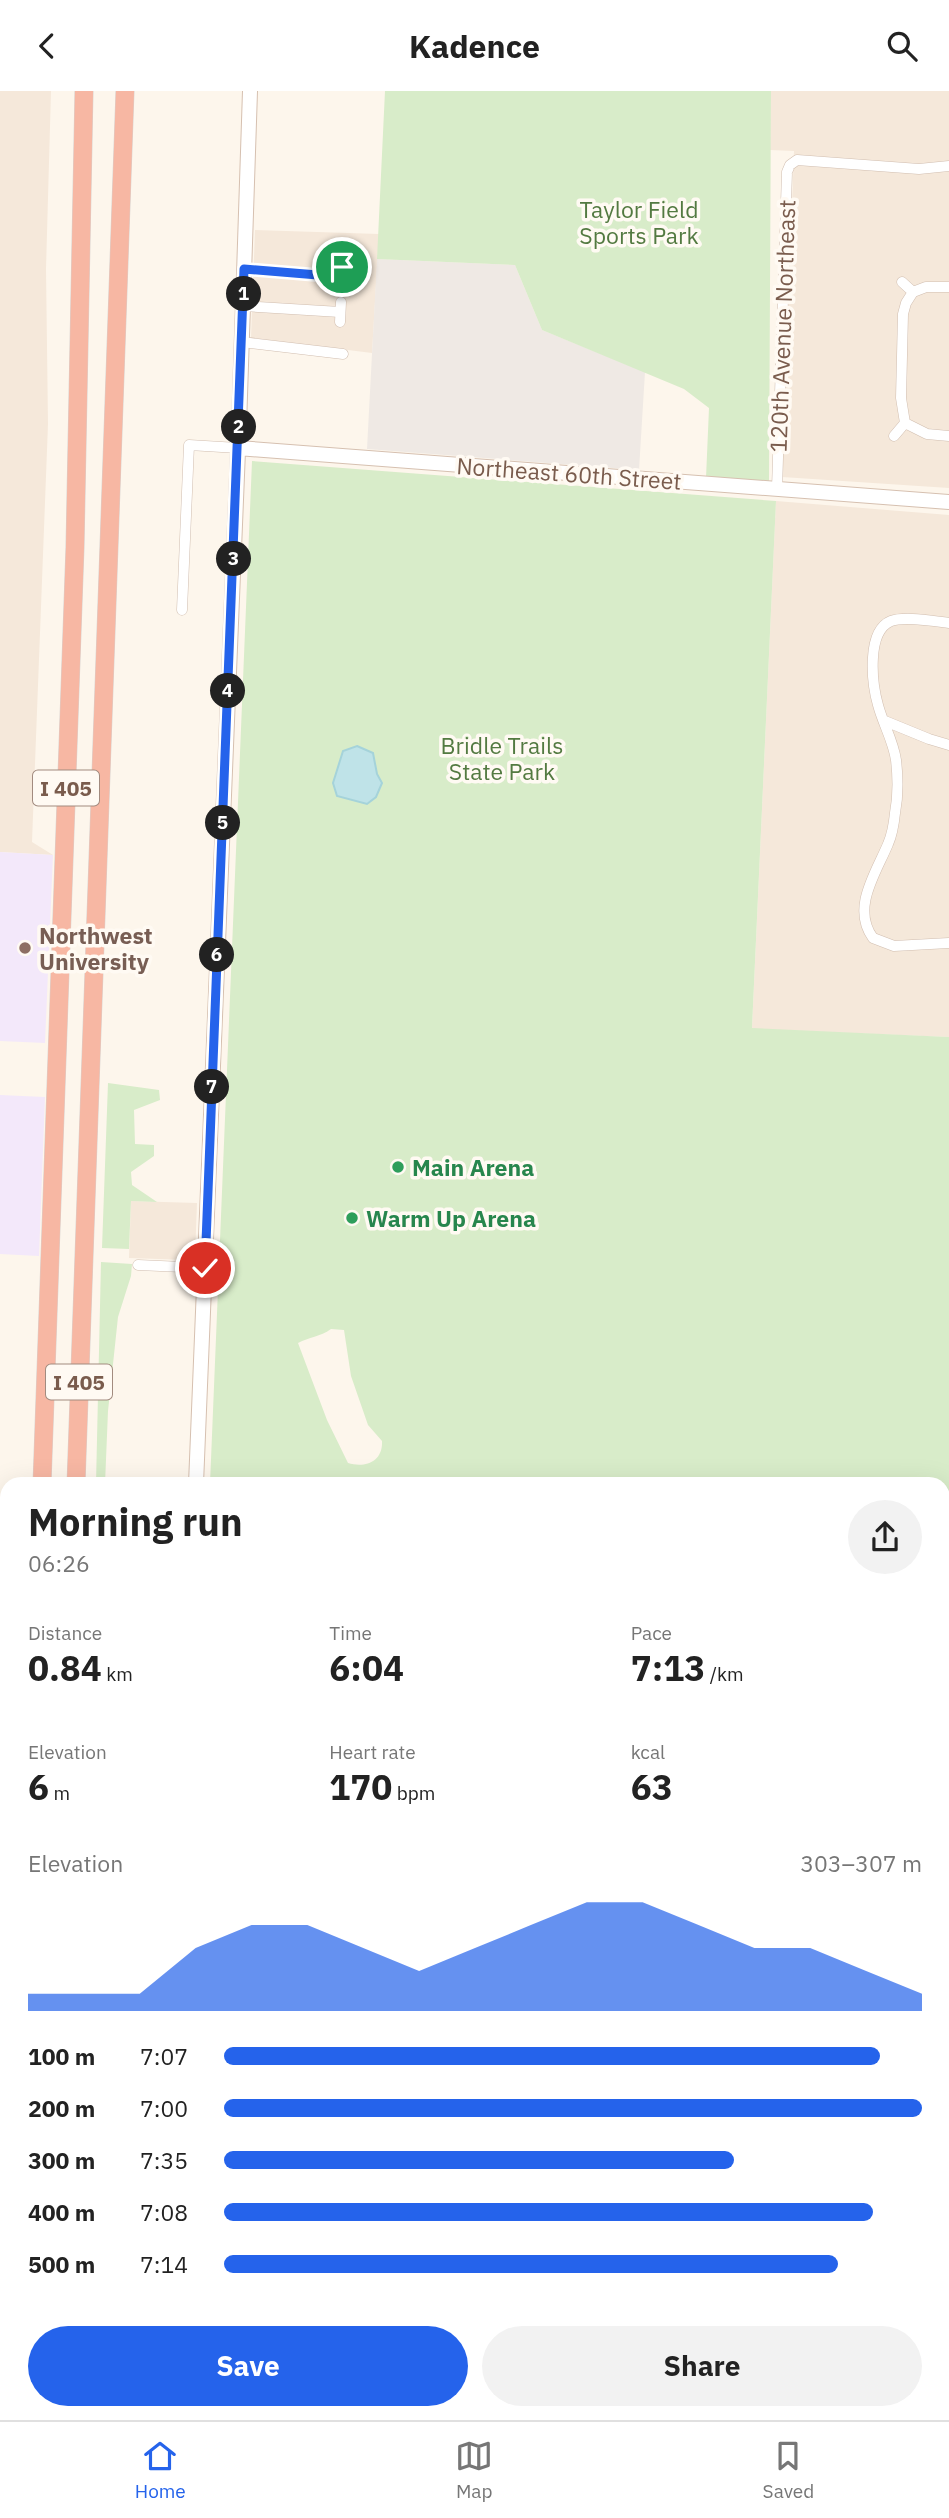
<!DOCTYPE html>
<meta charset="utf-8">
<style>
:root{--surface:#fff;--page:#f2f2f2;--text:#222;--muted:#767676;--line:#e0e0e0;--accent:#2563eb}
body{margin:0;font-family:"IBM Plex Sans",sans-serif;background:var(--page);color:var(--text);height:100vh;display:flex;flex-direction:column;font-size:26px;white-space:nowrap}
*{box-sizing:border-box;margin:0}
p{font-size:23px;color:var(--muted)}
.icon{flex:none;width:38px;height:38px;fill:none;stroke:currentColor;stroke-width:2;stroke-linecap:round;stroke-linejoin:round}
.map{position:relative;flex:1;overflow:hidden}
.panel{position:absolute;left:0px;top:1386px;width:950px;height:943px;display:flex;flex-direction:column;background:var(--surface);border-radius:21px 21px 0 0;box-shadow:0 7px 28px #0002}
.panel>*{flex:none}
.pin{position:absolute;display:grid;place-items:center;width:60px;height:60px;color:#fff;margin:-30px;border:4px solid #fff;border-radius:50%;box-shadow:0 2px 7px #0007}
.km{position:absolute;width:35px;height:35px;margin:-18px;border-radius:50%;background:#222;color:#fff;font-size:19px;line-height:35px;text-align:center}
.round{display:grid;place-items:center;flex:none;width:74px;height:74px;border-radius:37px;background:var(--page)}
.headline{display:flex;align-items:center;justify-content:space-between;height:119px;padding:0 28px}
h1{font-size:38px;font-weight:700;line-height:52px}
.figures{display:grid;grid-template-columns:repeat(3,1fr);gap:10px;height:119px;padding:7px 28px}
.figures div{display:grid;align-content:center}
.figures b{font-size:35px;font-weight:700}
.figures small{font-size:19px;font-weight:400}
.figures p{font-size:19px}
.chart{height:196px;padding:14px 28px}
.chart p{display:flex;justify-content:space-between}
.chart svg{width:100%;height:126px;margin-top:7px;fill:var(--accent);opacity:.7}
.primary-button{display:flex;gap:14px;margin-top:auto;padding:14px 28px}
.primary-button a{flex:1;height:80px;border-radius:42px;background:var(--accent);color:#fff;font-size:28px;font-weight:700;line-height:80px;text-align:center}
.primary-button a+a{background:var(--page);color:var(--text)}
ul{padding:0 28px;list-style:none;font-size:23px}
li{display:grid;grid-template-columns:112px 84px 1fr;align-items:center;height:52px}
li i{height:18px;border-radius:9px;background:var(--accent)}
header{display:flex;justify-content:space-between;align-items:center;height:91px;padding:0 28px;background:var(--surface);font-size:32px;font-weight:700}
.menu{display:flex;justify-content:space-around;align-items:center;height:98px;border-top:2px solid var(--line);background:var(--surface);font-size:19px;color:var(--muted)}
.menu a{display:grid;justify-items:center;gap:4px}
.menu .on{color:var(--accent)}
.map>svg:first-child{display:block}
</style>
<header><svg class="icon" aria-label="back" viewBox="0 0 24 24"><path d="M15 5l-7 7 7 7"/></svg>Kadence<svg class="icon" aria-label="search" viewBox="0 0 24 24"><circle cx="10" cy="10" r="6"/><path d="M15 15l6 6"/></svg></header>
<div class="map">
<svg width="949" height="2329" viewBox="0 0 949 2329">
<rect width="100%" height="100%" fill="#fdf6ec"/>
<path fill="#f5e8da" d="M 0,0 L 51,0 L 46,178 L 48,333 L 32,751 L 53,764 L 0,761 Z
M 771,0 L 949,0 L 949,397 L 782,386 L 794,60 L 770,59 Z
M 255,139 L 379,143 L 372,262 L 251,247 Z
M 776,410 L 949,424 L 949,946 L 752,938 Z
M 131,1110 L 197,1112 L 195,1165 L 189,1169 L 129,1167 Z
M 186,2322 L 702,2322 L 702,2329 L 186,2329 Z"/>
<path fill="#efe9e4" d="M 377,168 L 515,174 L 542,239 L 645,281 L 639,379 L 367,358 Z"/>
<path fill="#f3e8fa" d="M 0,761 L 53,764 L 45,952 L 0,950 Z
M 0,1004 L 45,1006 L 39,1165 L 0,1163 Z"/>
<path fill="#d8ecc9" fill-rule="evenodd" d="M 385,0 L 771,0 L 769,393 L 706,387 L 709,317 L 684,298 L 542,239 L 515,174 L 377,168 Z
M 252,370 L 776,410 L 752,937 L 949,946 L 949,2329 L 700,2329 L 700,2322 L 943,2322 L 943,1393 L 210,1393 ZM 331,1238 L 344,1239 L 351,1285 L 368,1334 L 382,1350 C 383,1371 365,1377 348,1372 L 327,1329 L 298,1252 C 309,1246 320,1246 331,1238 Z
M 108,992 L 159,999 L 160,1009 L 134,1019 L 135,1053 L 154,1054 L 154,1065 L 131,1081 L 132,1094 L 157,1111 L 131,1110 L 129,1158 L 102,1157 Z
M 101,1171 L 132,1173 L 131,1185 L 118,1226 L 108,1320 L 105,1393 L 96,1393 Z
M 70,2322 L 165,2322 L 165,2329 L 69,2329 Z"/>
<path fill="#bfe3e8" stroke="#a5d3da" stroke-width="2" d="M 357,655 L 373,662 L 377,683 L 382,692 L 376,706 L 367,713 L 337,705 L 333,692 L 343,660 Z"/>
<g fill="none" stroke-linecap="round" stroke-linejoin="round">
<defs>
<path id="street" d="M 244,179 L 342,186
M 902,191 L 913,201
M 341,197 L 342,176
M 913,201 L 926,196 L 949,196
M 243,215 L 340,221
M 340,231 L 341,211
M 242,251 L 343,263
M 905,332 L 901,307 L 903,223 L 906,212 L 913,201
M 905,332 L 927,343 L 949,345
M 894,345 L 905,332
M 777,398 L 787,81 L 790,74 L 797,69 L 919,78 L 949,75
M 182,519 L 189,354 L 238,357
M 949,532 C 935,530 904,525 891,530 C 866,540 872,593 878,614 C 883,633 893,649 896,669 C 898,686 898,706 895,722 C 894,732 892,744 888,753 C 876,782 851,817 873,847 L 894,855 L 949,852
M 885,630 L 929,648 L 949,654
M 138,1174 L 205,1177
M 268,2329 L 269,2322
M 496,2329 L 496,2322"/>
<path id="secondary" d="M 238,357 L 949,411
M 196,1393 L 239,335 L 250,0
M 171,2329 L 172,2322"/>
<path id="highway" d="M 42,1393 L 75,456 L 84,0
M 76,1393 L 125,0
M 17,2329 L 17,2322
M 48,2329 L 49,2322"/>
</defs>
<use href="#street" stroke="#d1beb0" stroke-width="11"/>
<use href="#secondary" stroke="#d6c0b0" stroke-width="16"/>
<use href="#highway" stroke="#dad1cd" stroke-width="19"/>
<use href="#street" stroke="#fff" stroke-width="10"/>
<use href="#secondary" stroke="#fff" stroke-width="14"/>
<use href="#highway" stroke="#f7b7a3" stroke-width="18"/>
</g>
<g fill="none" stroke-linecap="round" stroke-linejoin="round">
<defs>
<path id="route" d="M 205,1177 L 244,178 L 342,186 L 342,176"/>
</defs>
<use href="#route" stroke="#fff" stroke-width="14"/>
<use href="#route" stroke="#2563eb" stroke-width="9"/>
</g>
<circle fill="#8d6e63" stroke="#fffaf3" stroke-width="2.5" cx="25" cy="857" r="7"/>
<g fill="#2e9e5b" stroke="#fffaf3" stroke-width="2.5">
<circle cx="398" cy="1076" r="7"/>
<circle cx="352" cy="1127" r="7"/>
</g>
<g text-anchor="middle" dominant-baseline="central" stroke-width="7" stroke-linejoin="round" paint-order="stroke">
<g fill="#fffaf3" stroke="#a28b7f" stroke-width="2">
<rect x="33" y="679.5" width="66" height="35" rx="5"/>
<rect x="46" y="1273.5" width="66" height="35" rx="5"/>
</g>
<g font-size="21" font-weight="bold" fill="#7a5c4d">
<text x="66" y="697">I 405</text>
<text x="79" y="1291">I 405</text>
</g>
<g font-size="23" fill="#537a41" stroke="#fffaf3">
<text x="639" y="118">Taylor Field<tspan x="639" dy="26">Sports Park</tspan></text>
<text x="502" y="654">Bridle Trails<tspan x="502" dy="26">State Park</tspan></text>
</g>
<g font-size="23" fill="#7a5c4d" stroke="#fffaf3">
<text transform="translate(782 235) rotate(-88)">120th Avenue Northeast</text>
<text transform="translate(569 382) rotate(4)">Northeast 60th Street</text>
</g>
<g font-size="23" font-weight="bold" fill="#785e54" stroke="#fffaf3" text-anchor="start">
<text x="39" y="844">Northwest<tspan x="39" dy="26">University</tspan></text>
</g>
<g font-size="23" font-weight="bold" fill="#27864d" stroke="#fffaf3" text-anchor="start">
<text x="412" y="1076">Main Arena</text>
<text x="366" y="1127">Warm Up Arena</text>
</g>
</g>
</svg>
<div class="pin" style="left:342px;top:176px;background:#1e9e55"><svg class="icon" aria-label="arrive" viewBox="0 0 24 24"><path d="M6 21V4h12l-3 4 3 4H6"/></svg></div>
<div class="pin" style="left:205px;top:1177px;background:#d93025"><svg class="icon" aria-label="check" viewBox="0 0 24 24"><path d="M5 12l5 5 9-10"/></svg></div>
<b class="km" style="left:244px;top:203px">1</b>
<b class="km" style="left:239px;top:336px">2</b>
<b class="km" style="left:234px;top:468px">3</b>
<b class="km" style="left:228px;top:600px">4</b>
<b class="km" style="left:223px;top:732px">5</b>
<b class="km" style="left:217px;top:864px">6</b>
<b class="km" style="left:212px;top:996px">7</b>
<section class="panel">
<div class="headline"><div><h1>Morning run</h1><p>06:26</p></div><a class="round"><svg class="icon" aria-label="share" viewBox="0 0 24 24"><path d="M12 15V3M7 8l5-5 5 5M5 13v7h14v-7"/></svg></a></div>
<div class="figures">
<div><p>Distance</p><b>0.84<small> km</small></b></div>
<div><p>Time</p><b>6:04</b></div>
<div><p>Pace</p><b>7:13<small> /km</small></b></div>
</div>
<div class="figures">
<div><p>Elevation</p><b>6<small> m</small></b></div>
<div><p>Heart rate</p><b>170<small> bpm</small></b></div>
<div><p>kcal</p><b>63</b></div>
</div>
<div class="chart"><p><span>Elevation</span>303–307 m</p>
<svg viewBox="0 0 160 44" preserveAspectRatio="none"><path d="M0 44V38L10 38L20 38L30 22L40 14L50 14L60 22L70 30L80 22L90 14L100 6L110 6L120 14L130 22L140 22L150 30L160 38V44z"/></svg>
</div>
<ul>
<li><b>100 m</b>7:07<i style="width:94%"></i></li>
<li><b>200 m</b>7:00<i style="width:100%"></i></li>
<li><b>300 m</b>7:35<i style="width:73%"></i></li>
<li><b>400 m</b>7:08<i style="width:93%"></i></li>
<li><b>500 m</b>7:14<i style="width:88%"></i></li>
</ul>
<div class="primary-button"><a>Save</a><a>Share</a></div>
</section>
</div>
<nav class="menu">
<a class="on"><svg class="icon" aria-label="home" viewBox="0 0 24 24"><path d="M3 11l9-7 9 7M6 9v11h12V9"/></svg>Home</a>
<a><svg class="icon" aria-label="map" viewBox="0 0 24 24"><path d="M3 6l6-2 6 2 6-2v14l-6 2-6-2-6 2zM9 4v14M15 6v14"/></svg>Map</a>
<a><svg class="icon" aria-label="saved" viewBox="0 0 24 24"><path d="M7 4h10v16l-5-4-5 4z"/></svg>Saved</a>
</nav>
